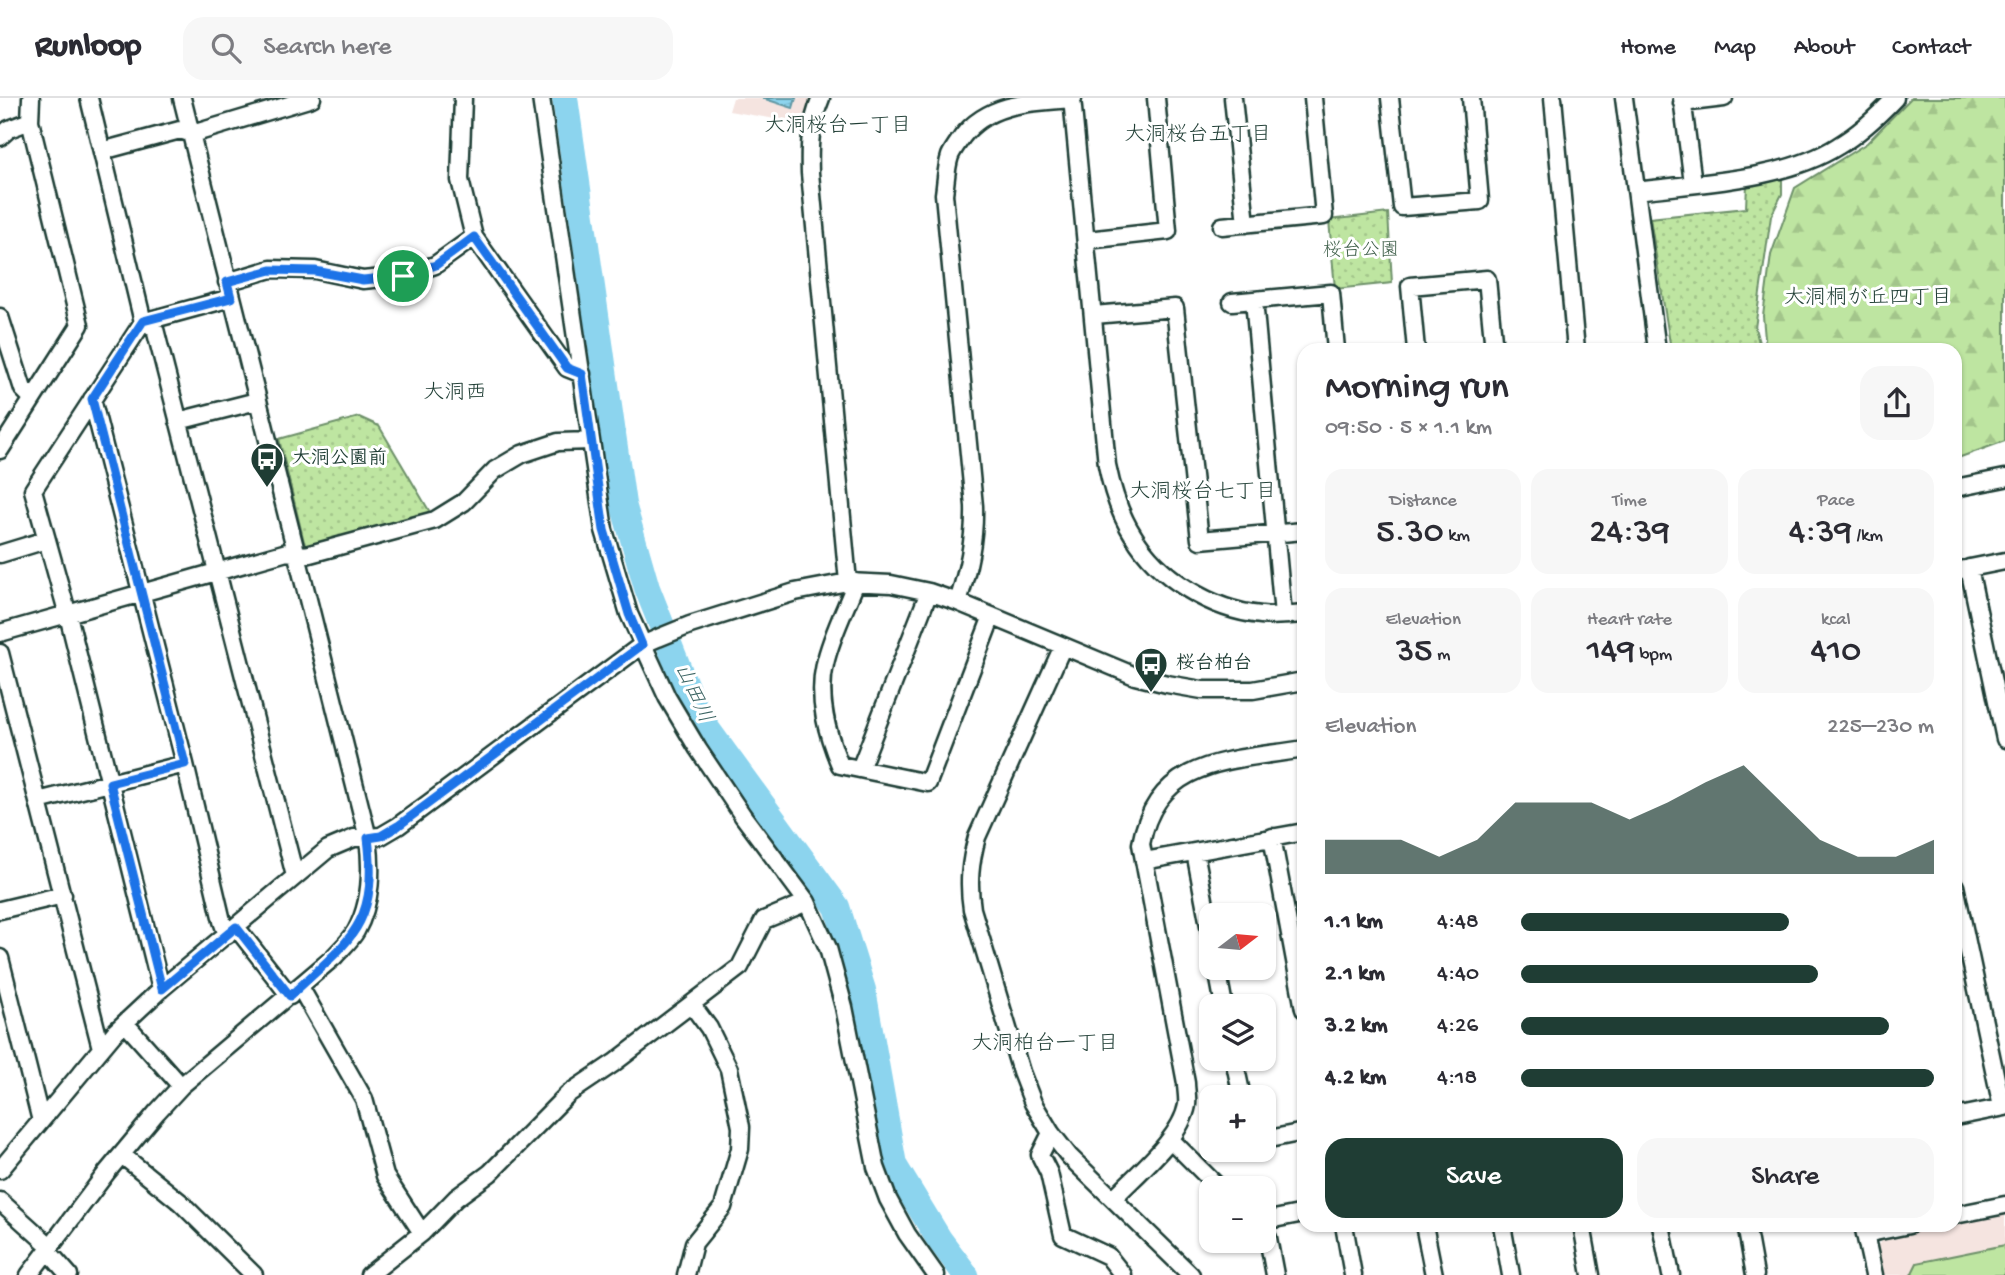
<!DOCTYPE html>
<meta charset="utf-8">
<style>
:root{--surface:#fff;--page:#f7f7f7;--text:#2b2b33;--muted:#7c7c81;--line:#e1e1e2;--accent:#1f3d34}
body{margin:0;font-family:"Gochi Hand","Klee One",sans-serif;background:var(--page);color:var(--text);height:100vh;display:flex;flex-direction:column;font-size:26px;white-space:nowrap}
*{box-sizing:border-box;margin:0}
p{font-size:23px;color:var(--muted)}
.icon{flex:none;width:38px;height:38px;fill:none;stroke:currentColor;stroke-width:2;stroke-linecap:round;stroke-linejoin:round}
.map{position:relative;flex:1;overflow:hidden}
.drawer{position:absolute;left:1297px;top:245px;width:665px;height:889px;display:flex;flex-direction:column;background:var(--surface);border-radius:21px;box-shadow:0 2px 5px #0004}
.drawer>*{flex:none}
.needle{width:46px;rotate:74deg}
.controls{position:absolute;left:1199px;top:805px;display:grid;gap:14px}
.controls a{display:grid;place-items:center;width:77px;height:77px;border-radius:14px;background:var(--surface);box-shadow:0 2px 5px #0004;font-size:35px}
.pin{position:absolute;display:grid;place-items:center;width:60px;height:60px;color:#fff;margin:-30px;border:4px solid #fff;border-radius:50%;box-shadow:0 2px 7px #0007}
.round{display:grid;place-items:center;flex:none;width:74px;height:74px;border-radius:21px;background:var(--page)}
.summary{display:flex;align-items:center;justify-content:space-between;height:119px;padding:0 28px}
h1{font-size:38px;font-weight:600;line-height:52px}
.metrics{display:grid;grid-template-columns:repeat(3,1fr);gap:10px;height:119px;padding:7px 28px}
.metrics div{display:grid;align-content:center;border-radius:18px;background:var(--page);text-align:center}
.metrics b{font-size:35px;font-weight:600}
.metrics small{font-size:19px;font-weight:400}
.metrics p{font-size:19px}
.chart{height:196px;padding:14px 28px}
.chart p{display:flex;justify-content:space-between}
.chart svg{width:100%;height:126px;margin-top:7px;fill:var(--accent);opacity:.7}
.primary-button{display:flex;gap:14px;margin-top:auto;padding:14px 28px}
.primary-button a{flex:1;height:80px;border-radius:21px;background:var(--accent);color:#fff;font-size:28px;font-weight:600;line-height:80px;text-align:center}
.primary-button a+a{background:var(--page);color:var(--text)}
ul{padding:0 28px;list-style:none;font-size:23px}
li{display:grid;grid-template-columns:112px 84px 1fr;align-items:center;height:52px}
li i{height:18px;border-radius:9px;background:var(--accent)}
header{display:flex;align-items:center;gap:42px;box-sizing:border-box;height:98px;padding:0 35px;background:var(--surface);border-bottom:2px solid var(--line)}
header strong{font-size:33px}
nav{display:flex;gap:38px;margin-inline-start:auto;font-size:24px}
.search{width:490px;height:63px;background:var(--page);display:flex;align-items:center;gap:18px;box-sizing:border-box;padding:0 24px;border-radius:21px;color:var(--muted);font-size:26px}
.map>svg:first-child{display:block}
</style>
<header>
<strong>Runloop</strong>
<div class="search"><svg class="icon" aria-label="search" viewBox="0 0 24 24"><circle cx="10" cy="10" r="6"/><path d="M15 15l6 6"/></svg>Search here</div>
<nav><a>Home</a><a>Map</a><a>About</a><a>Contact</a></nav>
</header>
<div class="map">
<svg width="2005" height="1177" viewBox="0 0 2005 1177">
<defs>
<pattern id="forest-firs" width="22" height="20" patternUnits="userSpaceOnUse" patternTransform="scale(1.75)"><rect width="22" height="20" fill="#bee5a1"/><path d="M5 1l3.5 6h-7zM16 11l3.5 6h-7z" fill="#a3c58b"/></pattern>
<pattern id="park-dots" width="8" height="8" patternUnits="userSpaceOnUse" patternTransform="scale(1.75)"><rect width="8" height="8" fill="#bee5a1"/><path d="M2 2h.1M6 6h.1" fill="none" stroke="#a3c58b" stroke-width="1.8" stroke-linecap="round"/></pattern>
<pattern id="water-waves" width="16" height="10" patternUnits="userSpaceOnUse" patternTransform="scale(1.75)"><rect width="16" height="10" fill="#8cd4ee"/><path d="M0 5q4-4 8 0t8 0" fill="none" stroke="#78b7cd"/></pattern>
</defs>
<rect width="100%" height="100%" fill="#fff"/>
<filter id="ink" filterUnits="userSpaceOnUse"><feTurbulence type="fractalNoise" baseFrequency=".0143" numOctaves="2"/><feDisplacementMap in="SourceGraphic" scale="14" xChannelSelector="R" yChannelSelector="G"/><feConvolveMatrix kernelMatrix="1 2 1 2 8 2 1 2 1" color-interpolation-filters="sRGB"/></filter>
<g filter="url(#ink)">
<path fill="#f5e4e0" d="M 733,0 L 814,0 L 804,26 L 729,13 Z
M 2005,1116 L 2005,1177 L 1884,1177 L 1877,1148 L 1883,1141 Z"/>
<path fill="#bee5a1" stroke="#6e916a" stroke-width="2" d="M 2005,1147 L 2005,1177 L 1911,1177 L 1917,1165 Z"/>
<path fill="url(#forest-firs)" stroke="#6e916a" stroke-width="2" d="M 1911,0 L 2005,0 L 2005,343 L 1955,361 L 1955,252 L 1766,252 L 1763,218 L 1771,157 L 1795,90 L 1867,45 Z"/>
<path fill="url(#park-dots)" stroke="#6e916a" stroke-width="2" d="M 1782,78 L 1782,96 L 1771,118 L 1755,230 L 1761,252 L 1671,252 L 1650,120 L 1746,110 L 1747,85 Z
M 1388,115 L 1392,185 L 1335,191 L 1329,122 Z
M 359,319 L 379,328 L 431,416 L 306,452 L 279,341 Z"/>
<path fill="url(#water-waves)" stroke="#6098a4" stroke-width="2" d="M 762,0 L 796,0 L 793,10 Z"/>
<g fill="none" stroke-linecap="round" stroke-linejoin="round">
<path stroke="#8cd4ee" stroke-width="26" d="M 565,0 L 623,406 L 647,490 L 697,617 L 837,809 L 863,892 L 894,1067 L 939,1141 L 966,1177"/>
<defs>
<path id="minor" d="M 89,0 L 143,224 L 155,231 L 295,778
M 463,0 L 460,82 L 474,139 L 567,270 L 582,276
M 541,0 L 604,432 L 629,516 L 667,599 L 698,651 L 743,718 L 807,804 L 828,850 L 844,909 L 876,1069 L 888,1101 L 907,1136 L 936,1177
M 821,0 C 810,27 809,46 810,75 L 848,484
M 1072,0 L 1107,367 C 1112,392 1119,415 1133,437 C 1158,480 1212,512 1261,517 C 1275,519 1290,517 1304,516
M 1233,0 L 1246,126
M 1390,0 L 1402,109 L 1480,103 L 1471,0
M 1553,0 L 1576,252
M 1624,0 L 1657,252
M 1682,0 L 1693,85
M 1682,5 L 1724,0
M 0,39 L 9,31 L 30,23
M 102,53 L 180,32 L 192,36 L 312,0
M 1636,93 C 1698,85 1785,82 1838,48 C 1860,35 1878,18 1895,0
M 1222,128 L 1324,118 L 1313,0
M 1087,142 L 1168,133 L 1156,0
M 227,184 L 271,171 L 315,172 L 363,182 L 403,178 L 435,167 L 474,139
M 1254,202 L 1283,517
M 1232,204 L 1331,195 L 1336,252
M 1094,217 L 1175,210 L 1200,442 L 1304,433
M 0,219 L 23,291 L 32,300
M 1416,252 L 1410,188 L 1487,181 L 1494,252
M 92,301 L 185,666 L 222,823 L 227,837
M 178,323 L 257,303
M 0,352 L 80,227 L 30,23 L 31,0
M 1955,390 L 2005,380
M 0,456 L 46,442
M 1969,470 L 2005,641
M 1955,473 L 2005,463
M 856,484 C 846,510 831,538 825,566 C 817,601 827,636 840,667 L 928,685 L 992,518
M 958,504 C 968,471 975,442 974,408 L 944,96 C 946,83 946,70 950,58 C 953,51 958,45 962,39 C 988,4 1033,4 1073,1
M 0,535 L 280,456 L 287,454 L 306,457 L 435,422 L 464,404 L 495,372 L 522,356 L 558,344 L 591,343
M 1063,548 L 977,739 C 970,765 968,785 972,811 L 1021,974 L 1033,1005 L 1051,1035 L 1069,1058 L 1191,1177
M 0,555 L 101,950
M 860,671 L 929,494
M 38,703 L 185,666
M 1272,739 L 1304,911
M 1195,754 L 1211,838
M 1144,763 L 1304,734
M 1955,788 L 2002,1009
M 0,812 L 63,797
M 236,829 L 290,898
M 0,860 L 41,1023
M 1217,870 L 1224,908
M 300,889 L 364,1001 L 385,1078 L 422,1135
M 161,891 L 68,517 L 33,392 L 143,224 L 231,200
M 125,925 L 181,988
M 1234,961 L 1242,999
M 1955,1019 L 2005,1009
M 1051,1035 L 1040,1057 L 1049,1075 L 1063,1137 L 1108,1158 L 1123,1177
M 1170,1041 L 1219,1090
M 1264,1042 L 1304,1034
M 122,1057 L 180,1104 L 254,1177
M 0,1072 L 116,933 L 161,891 L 328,751 L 354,740 L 381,738 L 398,728 L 642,547 L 658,540 L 690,527 L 795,494 L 848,484 L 891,486 L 929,494 L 958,504 L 1135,578 L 1167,586 L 1202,592 L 1253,592 L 1304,583
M 1113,1101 C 1136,1076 1181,1041 1187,1007 C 1188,1000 1186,992 1186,985 L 1141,746 C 1157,659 1233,663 1304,651
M 0,1103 L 50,1148
M 1955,1117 L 2005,1107
M 1264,1123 L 1304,1115
M 1344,1127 L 1353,1177
M 1424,1127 L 1434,1177
M 1502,1127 L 1511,1177
M 1582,1127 L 1591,1177
M 1661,1127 L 1671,1177
M 1746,1127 L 1755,1177
M 1863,1127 L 1874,1177
M 1264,1135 L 1268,1140 L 1275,1177
M 1865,1136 L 1909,1127
M 47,1152 L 69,1177
M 29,1177 L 107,1074 L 157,1014 L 181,988 L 334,859 C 341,851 351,842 356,833 C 372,804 372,771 368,740 L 182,0
M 369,1177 L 422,1135 L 456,1100 L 490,1075 L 568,996 L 614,965 L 740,869 L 764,822 L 807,804
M 686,1177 L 694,1145 L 723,1109 L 740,1051 L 741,1029 L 729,971 L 709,930 L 692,907"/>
</defs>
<use href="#minor" stroke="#1f3d34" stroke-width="21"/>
<use href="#minor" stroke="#fff" stroke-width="16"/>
</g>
</g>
<g fill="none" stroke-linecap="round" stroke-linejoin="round" filter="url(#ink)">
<defs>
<path id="route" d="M 474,139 L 567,270 L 582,276 L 604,432 L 629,516 L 642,547 L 398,728 L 381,738 L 368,740 C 379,829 349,842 290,898 L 236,829 L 162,891 L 110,685 L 185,666 L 92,301 L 143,223 L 231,200 L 227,184 L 271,172 L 315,173 L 363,182 L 403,178 L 436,167 Z"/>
</defs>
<use href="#route" stroke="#fff" stroke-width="14"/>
<use href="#route" stroke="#1a73e8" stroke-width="9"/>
</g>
<defs>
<symbol id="bus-pin" viewBox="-11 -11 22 30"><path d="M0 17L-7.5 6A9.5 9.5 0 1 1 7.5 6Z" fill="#1f3d34" stroke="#fff"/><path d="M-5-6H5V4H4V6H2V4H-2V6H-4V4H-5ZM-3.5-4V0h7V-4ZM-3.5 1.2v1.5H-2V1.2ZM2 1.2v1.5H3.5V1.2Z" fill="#fff"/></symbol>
</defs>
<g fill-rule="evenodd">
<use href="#bus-pin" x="248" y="342" width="38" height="52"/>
<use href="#bus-pin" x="1132" y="547" width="38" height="52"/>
</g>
<g text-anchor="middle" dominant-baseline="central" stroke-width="6" stroke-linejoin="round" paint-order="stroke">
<g font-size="19" fill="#3f5f4a" stroke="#fff">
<text x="1361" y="153">桜台公園</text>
</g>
<g font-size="19" font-weight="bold" fill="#1f3d34" stroke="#fff" text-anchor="start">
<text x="292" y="361">大洞公園前</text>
<text x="1176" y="566">桜台柏台</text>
</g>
<g font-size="21" fill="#1f3d34" stroke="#fff">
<text x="838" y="29">大洞桜台一丁目</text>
<text x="1198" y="38">大洞桜台五丁目</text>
<text x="1868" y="201">大洞桐が丘四丁目</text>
<text x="455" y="296">大洞西</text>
<text x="1203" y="395">大洞桜台七丁目</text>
<text x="1045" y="947">大洞柏台一丁目</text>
</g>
<g font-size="21" font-style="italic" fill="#3a6362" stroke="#fff">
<text transform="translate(692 596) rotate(65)">山田川</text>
</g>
</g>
</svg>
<div class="controls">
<a><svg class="needle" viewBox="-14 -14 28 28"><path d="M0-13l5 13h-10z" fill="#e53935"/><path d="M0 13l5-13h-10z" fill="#7c7c81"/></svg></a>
<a><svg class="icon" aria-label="layers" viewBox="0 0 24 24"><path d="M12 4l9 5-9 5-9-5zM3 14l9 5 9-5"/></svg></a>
<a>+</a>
<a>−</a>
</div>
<div class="pin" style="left:403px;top:178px;background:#1e9e55"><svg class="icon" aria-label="arrive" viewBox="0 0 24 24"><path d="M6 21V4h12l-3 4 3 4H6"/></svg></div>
<section class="drawer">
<div class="summary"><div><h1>Morning run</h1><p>09:50 · 5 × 1.1 km</p></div><a class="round"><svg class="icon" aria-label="share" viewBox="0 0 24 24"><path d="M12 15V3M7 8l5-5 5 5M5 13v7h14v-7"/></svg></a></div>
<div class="metrics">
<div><p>Distance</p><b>5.30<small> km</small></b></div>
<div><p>Time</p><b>24:39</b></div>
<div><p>Pace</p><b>4:39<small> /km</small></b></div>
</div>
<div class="metrics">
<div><p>Elevation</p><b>35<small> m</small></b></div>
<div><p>Heart rate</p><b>149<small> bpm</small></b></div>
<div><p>kcal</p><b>410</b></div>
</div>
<div class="chart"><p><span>Elevation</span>225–230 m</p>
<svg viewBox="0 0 160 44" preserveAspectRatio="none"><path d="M0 44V32L10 32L20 32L30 38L40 32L50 19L60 19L70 19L80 25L90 19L100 12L110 6L120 19L130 32L140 38L150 38L160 32V44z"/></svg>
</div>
<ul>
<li><b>1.1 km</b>4:48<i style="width:65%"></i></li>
<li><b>2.1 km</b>4:40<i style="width:72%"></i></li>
<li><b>3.2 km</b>4:26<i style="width:89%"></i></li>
<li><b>4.2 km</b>4:18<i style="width:100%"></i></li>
</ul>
<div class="primary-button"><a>Save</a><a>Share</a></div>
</section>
</div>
